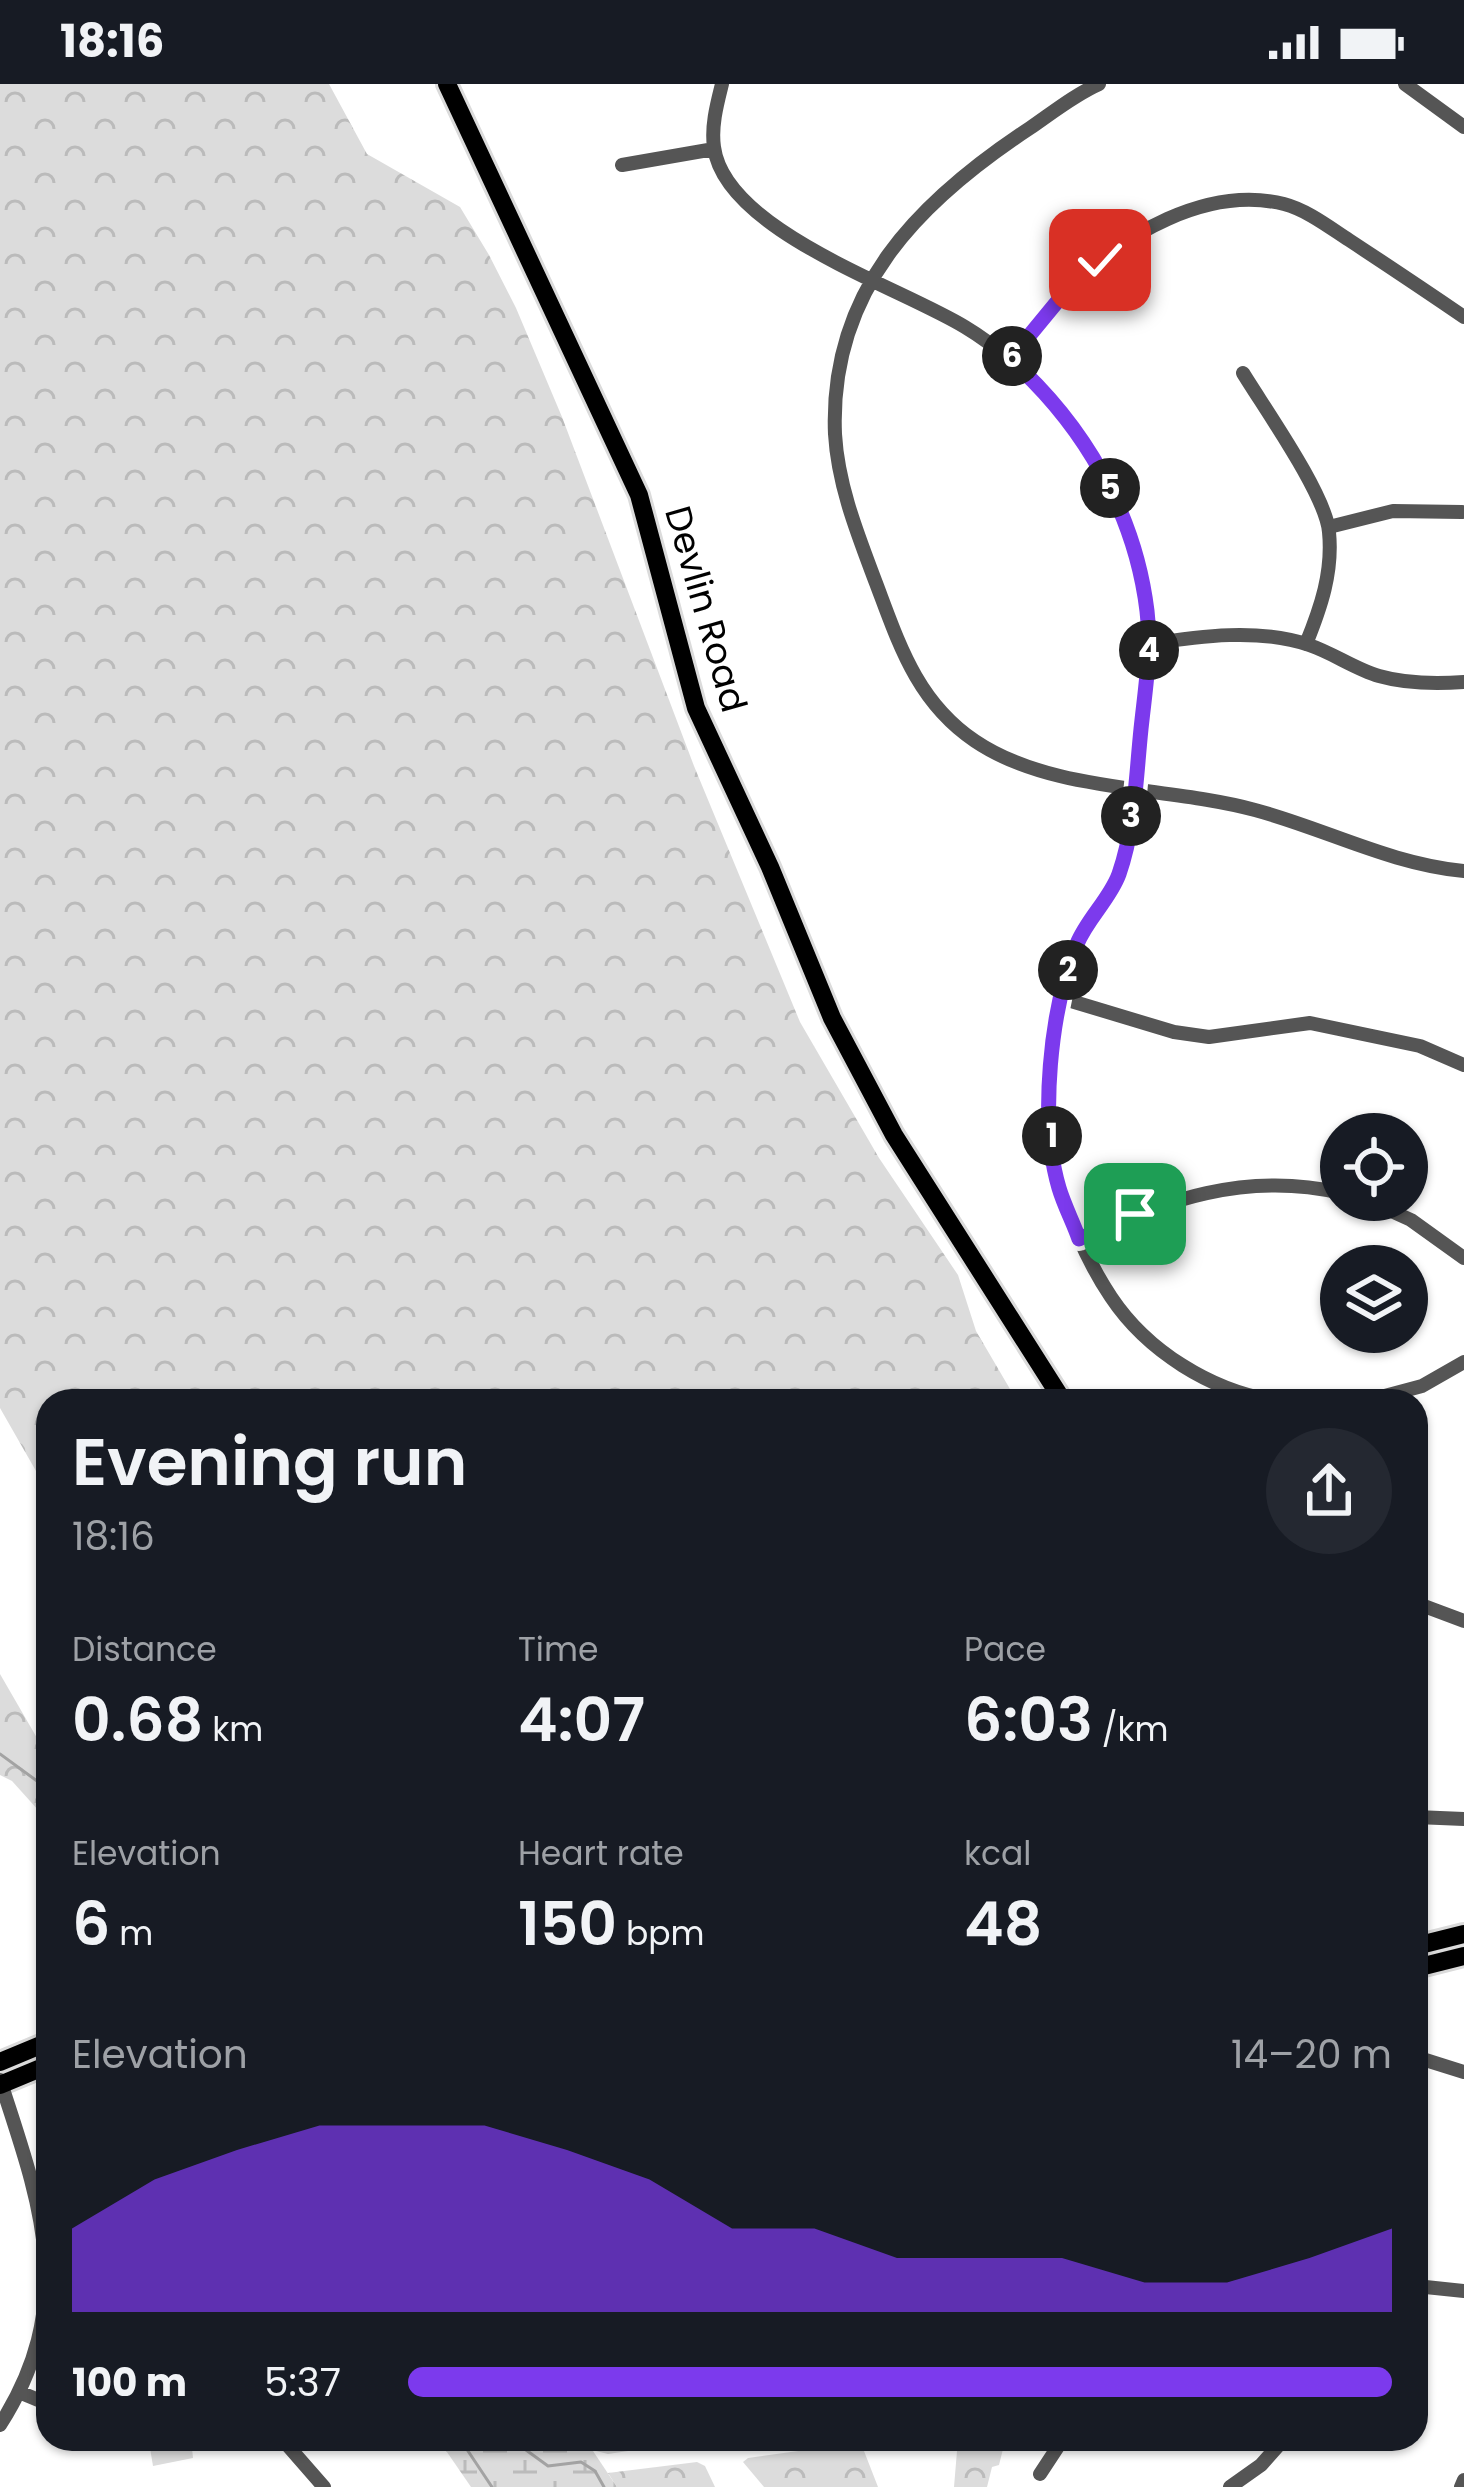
<!DOCTYPE html>
<meta charset="utf-8">
<style>
:root{--surface:#171b24;--page:#242831;--text:#f1f3f6;--muted:#9ea1a6;--accent:#7c3aed}
body{margin:0;font-family:Poppins,sans-serif;background:var(--page);color:var(--text);height:100vh;display:flex;flex-direction:column;font-size:45px;white-space:nowrap}
*{box-sizing:border-box;margin:0}
p{font-size:39px;color:var(--muted)}
.icon{flex:none;width:66px;height:66px;fill:none;stroke:currentColor;stroke-width:2;stroke-linecap:round;stroke-linejoin:round}
.map{position:relative;flex:1;overflow:hidden}
.sheet{position:absolute;left:36px;top:1305px;width:1392px;height:1062px;display:flex;flex-direction:column;background:var(--surface);border-radius:36px;box-shadow:0 3px 9px #0004}
.sheet>*{flex:none}
.fabs{position:absolute;left:1320px;top:1029px;display:grid;gap:24px}
.fabs a{display:grid;place-items:center;width:108px;height:108px;border-radius:50%;background:var(--surface);box-shadow:0 3px 9px #0004;font-size:60px}
.pin{position:absolute;display:grid;place-items:center;width:102px;height:102px;color:#fff;margin:-51px;border-radius:24px;box-shadow:0 6px 18px #0006}
.km{position:absolute;width:60px;height:60px;margin:-30px;border-radius:50%;background:#222;color:#fff;font-size:33px;line-height:60px;text-align:center}
.round{display:grid;place-items:center;flex:none;width:126px;height:126px;border-radius:63px;background:var(--page)}
.summary{display:flex;align-items:center;justify-content:space-between;height:204px;padding:0 36px}
h1{font-size:66px;font-weight:600;line-height:90px}
.figures{display:grid;grid-template-columns:repeat(3,1fr);gap:18px;height:204px;padding:12px 36px}
.figures div{display:grid;align-content:center}
.figures b{font-size:60px;font-weight:600}
.figures small{font-size:33px;font-weight:400}
.figures p{font-size:33px}
.chart{height:336px;padding:24px 36px}
.chart p{display:flex;justify-content:space-between}
.chart svg{width:100%;height:216px;margin-top:12px;fill:var(--accent);opacity:.7}
ul{padding:0 36px;list-style:none;font-size:39px}
li{display:grid;grid-template-columns:192px 144px 1fr;align-items:center;height:90px}
li i{height:30px;border-radius:15px;background:var(--accent)}
.status{display:flex;justify-content:space-between;align-items:center;height:84px;padding:0 60px;background:var(--surface);direction:ltr}
.status svg{height:33px;fill:currentColor}
.map>svg:first-child{display:block}
</style>
<div class="status"><b>18:16</b><svg viewBox="0 0 49 12"><path d="M0 12V9h3v3zM5 12V6h3v6zM10 12V3h3v9zM15 12V0h3v12zM26 1h20v11H26zM47 4h2v5h-2z"/></svg></div>
<div class="map">
<svg width="1464" height="2403" viewBox="0 0 1464 2403">
<defs>
<pattern id="forest-crowns" width="20" height="18" patternUnits="userSpaceOnUse" patternTransform="scale(3)"><rect width="20" height="18" fill="#dcdcdc"/><path d="M2 6a3 3 0 1 1 6 0M12 15a3 3 0 1 1 6 0" fill="none" stroke="#bbb"/></pattern>
<pattern id="wetland-marsh" width="20" height="14" patternUnits="userSpaceOnUse" patternTransform="scale(3)"><rect width="20" height="14" fill="#dcdcdc"/><path d="M1 5h8M5 5V1M11 12h8M15 12V8" fill="none" stroke="#bbb"/></pattern>
</defs>
<rect width="100%" height="100%" fill="#fff"/>
<path fill="url(#forest-crowns)" d="M 0,0 L 329,0 L 367,70 L 460,123 L 489,171 L 516,224 L 562,333 L 694,682 L 800,938 L 879,1074 L 958,1191 L 976,1247 L 1017,1317 L 48,1317 L 48,1408 L 0,1324 Z
M 0,1590 L 48,1673 L 48,1737 L 12,1697 L 0,1691 Z
M 585,2355 L 687,2355 L 688,2358 L 608,2370 L 592,2366 Z
M 958,2355 L 1012,2355 L 1003,2365 L 999,2381 L 992,2383 L 987,2403 L 954,2403 Z
M 856,2359 L 864,2367 L 878,2403 L 764,2403 L 743,2378 L 748,2374 Z
M 697,2378 L 705,2382 L 715,2403 L 617,2403 L 608,2389 Z"/>
<path fill="url(#wetland-marsh)" d="M 438,2355 L 585,2355 L 617,2403 L 471,2403 Z"/>
<path fill="#dcdcdc" d="M 165,2355 L 191,2355 L 193,2374 L 153,2382 L 149,2358 Z"/>
<g fill="none" stroke-linecap="round" stroke-linejoin="round">
<path stroke="#a3a3a3" stroke-width="3" d="M 0,1670 L 48,1705
M 460,2355 L 492,2403
M 518,2355 L 526,2366 L 548,2382 L 581,2378 L 595,2387 L 604,2403"/>
<defs>
<path id="major" d="M 447,0 L 639,411 L 696,624 L 770,783 L 832,934 L 894,1051 L 1063,1317
M 1416,1862 L 1464,1850
M 1416,1884 L 1464,1872
M 0,1978 L 48,1958
M 0,2001 L 48,1981"/>
</defs>
<use href="#major" stroke="#dbdbdb" stroke-width="24"/>
<path stroke="#555" stroke-width="14" d="M 722,0 C 717,20 711,42 714,63 C 725,147 900,203 965,243 C 980,252 996,264 1009,275 C 1084,336 1134,429 1147,524 C 1155,587 1140,688 1127,750 C 1124,764 1123,782 1117,794 C 1105,819 1085,838 1075,864 C 1031,979 1044,1112 1111,1213 C 1147,1267 1211,1307 1275,1317
M 1099,0 C 1074,11 1052,29 1030,44 C 919,117 829,206 835,350 C 838,402 858,451 876,499 C 899,560 917,618 975,657 C 1052,709 1167,702 1255,726 C 1326,745 1390,780 1464,787
M 1405,0 L 1464,43
M 622,81 L 714,65
M 1010,275 C 1030,252 1047,226 1069,204 C 1122,151 1207,101 1284,120 C 1307,126 1329,143 1349,156 C 1387,181 1426,207 1464,233
M 1243,289 C 1265,325 1326,411 1329,448 C 1333,488 1321,523 1306,560
M 1329,443 L 1393,427 L 1462,428
M 1149,560 C 1199,552 1260,544 1309,561 C 1333,569 1355,585 1379,592 C 1407,600 1436,600 1464,598
M 1061,914 L 1174,948 L 1209,953 L 1310,939 L 1420,962 L 1464,981
M 1367,1116 L 1411,1136 L 1464,1174
M 1079,1155 C 1165,1116 1246,1087 1341,1109
M 1366,1317 L 1422,1302 L 1464,1278
M 1416,1519 L 1464,1537
M 1416,1733 L 1464,1735
M 1416,1973 L 1464,1988
M 0,1996 C 41,2121 78,2219 0,2341
M 1416,2202 L 1464,2207
M 19,2308 L 48,2320
M 282,2355 L 324,2403
M 1040,2390 L 1063,2355
M 1230,2403 L 1261,2381 L 1284,2355
M 1461,2403 L 1464,2396"/>
<use href="#major" stroke="#000" stroke-width="18"/>
</g>
<g fill="none" stroke-linecap="round" stroke-linejoin="round">
<defs>
<path id="route" d="M 1100,176 L 1066,207 L 1010,275 C 1083,340 1135,428 1147,527 C 1152,567 1145,606 1141,645 C 1136,693 1135,744 1119,790 C 1110,815 1087,835 1077,860 C 1050,925 1039,1037 1059,1104 C 1064,1121 1073,1138 1079,1155 L 1135,1130"/>
</defs>
<use href="#route" stroke="#fff" stroke-width="24"/>
<use href="#route" stroke="#7c3aed" stroke-width="15"/>
</g>
<g text-anchor="middle" dominant-baseline="central" stroke-width="9" stroke-linejoin="round" paint-order="stroke">
<g font-size="36" fill="#000" stroke="#fff">
<text transform="translate(706 525) rotate(74)">Devlin Road</text>
</g>
</g>
</svg>
<div class="fabs">
<a><svg class="icon" aria-label="locate" viewBox="0 0 24 24"><circle cx="12" cy="12" r="6"/><path d="M12 2v4M12 18v4M2 12h4M18 12h4"/></svg></a>
<a><svg class="icon" aria-label="layers" viewBox="0 0 24 24"><path d="M12 4l9 5-9 5-9-5zM3 14l9 5 9-5"/></svg></a>
</div>
<div class="pin" style="left:1135px;top:1130px;background:#1e9e55"><svg class="icon" aria-label="arrive" viewBox="0 0 24 24"><path d="M6 21V4h12l-3 4 3 4H6"/></svg></div>
<div class="pin" style="left:1100px;top:176px;background:#d93025"><svg class="icon" aria-label="check" viewBox="0 0 24 24"><path d="M5 12l5 5 9-10"/></svg></div>
<b class="km" style="left:1052px;top:1052px">1</b>
<b class="km" style="left:1068px;top:886px">2</b>
<b class="km" style="left:1131px;top:732px">3</b>
<b class="km" style="left:1149px;top:566px">4</b>
<b class="km" style="left:1110px;top:404px">5</b>
<b class="km" style="left:1012px;top:272px">6</b>
<section class="sheet">
<div class="summary"><div><h1>Evening run</h1><p>18:16</p></div><a class="round"><svg class="icon" aria-label="share" viewBox="0 0 24 24"><path d="M12 15V3M7 8l5-5 5 5M5 13v7h14v-7"/></svg></a></div>
<div class="figures">
<div><p>Distance</p><b>0.68<small> km</small></b></div>
<div><p>Time</p><b>4:07</b></div>
<div><p>Pace</p><b>6:03<small> /km</small></b></div>
</div>
<div class="figures">
<div><p>Elevation</p><b>6<small> m</small></b></div>
<div><p>Heart rate</p><b>150<small> bpm</small></b></div>
<div><p>kcal</p><b>48</b></div>
</div>
<div class="chart"><p><span>Elevation</span>14–20 m</p>
<svg viewBox="0 0 160 44" preserveAspectRatio="none"><path d="M0 44V27L10 17L20 11L30 6L40 6L50 6L60 11L70 17L80 27L90 27L100 33L110 33L120 33L130 38L140 38L150 33L160 27V44z"/></svg>
</div>
<ul>
<li><b>100 m</b>5:37<i style="width:100%"></i></li>
</ul>
</section>
</div>
